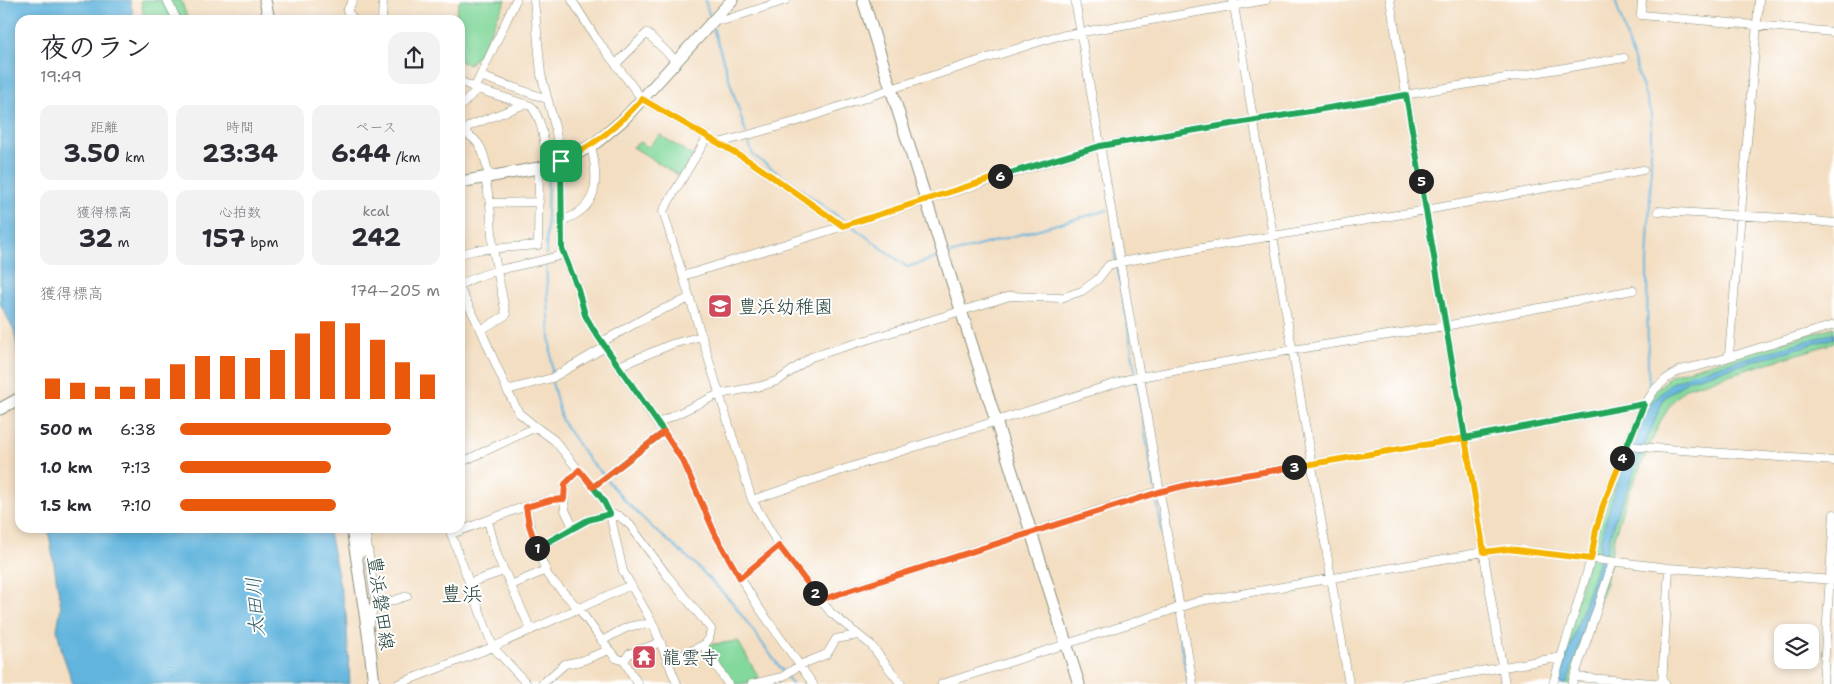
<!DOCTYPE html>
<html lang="ja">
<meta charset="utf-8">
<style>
:root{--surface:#fff;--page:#f2f2f3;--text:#2b2b33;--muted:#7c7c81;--accent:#ea580c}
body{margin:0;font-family:"Shantell Sans","Klee One",sans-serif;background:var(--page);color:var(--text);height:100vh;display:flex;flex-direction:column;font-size:19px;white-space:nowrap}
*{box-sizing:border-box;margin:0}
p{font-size:16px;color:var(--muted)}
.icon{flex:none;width:28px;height:28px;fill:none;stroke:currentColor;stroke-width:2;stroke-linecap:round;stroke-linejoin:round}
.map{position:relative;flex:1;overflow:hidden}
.side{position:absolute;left:15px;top:15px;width:450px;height:518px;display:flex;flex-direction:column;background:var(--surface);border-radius:15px;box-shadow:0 2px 8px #0003}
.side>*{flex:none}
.buttons{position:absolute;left:1774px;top:624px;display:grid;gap:10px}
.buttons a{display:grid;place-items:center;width:45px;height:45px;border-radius:10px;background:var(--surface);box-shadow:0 2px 8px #0003;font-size:25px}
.pin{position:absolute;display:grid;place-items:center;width:42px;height:42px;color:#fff;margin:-21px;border-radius:10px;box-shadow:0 2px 8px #0006}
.km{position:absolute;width:25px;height:25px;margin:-12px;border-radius:50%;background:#222;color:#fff;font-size:14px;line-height:25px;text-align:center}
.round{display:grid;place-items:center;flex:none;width:52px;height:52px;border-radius:15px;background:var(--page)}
.summary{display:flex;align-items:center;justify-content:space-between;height:85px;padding:0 25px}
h1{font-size:28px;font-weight:700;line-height:38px}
.stats{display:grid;grid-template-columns:repeat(3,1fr);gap:8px;height:85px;padding:5px 25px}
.stats div{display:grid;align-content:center;border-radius:12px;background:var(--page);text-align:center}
.stats b{font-size:25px;font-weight:700}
.stats small{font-size:14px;font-weight:400}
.stats p{font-size:14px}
.chart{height:140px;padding:10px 25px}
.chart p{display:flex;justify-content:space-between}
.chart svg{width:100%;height:90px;margin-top:5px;stroke:var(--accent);stroke-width:6}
ul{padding:0 25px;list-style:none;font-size:16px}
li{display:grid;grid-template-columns:80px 60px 1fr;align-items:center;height:38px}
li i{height:12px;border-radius:6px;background:var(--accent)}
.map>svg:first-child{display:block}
</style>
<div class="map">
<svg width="1834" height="684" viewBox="0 0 1834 684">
<rect width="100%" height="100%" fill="#fff"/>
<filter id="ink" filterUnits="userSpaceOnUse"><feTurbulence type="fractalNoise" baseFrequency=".02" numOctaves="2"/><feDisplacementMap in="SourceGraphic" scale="10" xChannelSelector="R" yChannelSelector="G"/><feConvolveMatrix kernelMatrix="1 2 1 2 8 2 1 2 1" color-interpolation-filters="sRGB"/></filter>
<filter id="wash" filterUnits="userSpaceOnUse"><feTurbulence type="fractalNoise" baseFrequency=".0096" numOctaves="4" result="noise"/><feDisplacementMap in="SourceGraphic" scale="20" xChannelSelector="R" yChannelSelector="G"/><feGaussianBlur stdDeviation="1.12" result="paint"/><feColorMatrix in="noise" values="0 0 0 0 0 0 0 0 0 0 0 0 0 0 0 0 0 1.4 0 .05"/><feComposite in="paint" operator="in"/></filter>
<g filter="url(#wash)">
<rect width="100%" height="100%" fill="#f3dec2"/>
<path fill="#83d89c" stroke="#518a68" d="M 141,0 L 181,0 L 188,20 L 144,20 Z
M 460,0 L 506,0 L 479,54 L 470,64 L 460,62 L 460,20 L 454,20 Z
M 660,135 L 693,156 L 679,176 L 633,147 L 640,142 L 648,147 Z
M 1834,327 L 1834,343 L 1686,388 L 1673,401 L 1660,422 L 1625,502 L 1614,538 L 1606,582 L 1572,684 L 1554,684 L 1596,530 L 1650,396 L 1671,375 Z
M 738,641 L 760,680 L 741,684 L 730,684 L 707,645 Z"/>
<path fill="#61b4dd" stroke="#407888" d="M 0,0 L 130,0 L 134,20 L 20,20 L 20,363 L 14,330 L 0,303 Z
M 1834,333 L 1834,338 L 1688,380 L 1664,398 L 1615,519 L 1593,603 L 1567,684 L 1558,684 L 1599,560 L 1600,541 L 1614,492 L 1649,405 L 1672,383 L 1704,370 Z
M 48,528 L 328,528 L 346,614 L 350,684 L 73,684 L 62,652 L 57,629 L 61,607 Z"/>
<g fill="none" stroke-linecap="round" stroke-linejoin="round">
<path stroke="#61b4dd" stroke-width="2" d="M 705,0 L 710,18
M 1615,0 L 1651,114 L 1651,179 L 1647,264 L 1648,371 L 1650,390
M 713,28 L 746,133
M 747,138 L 753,155 L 846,222
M 852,226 L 907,267 L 940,257
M 1114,250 L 1116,260
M 949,254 L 1108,210
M 546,255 L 548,175
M 546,265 L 552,373
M 1117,265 L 1136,376
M 1688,376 L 1705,370
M 1136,381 L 1155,489
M 552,382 L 562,421 L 589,460 L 605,476
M 607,480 L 627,503 L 652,527 L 694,563 L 732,602 L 784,673
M 1156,494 L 1174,608
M 1175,612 L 1188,684
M 787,677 L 792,684"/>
</g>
</g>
<g filter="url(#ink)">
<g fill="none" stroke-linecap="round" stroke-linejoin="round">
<defs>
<path id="street" d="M 167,0 L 177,20
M 353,0 L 347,11 L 354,20
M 534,0 L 541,74 L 555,127 L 561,161 L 562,249 L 578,289 L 585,315 L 593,329 L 684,463 L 716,535 L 731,562 L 757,605 L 813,684
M 572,0 L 595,37 L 642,99 L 751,162 L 843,226
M 1075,0 L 1193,684
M 1233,0 L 1349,684
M 1390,0 L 1465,438 L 1505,684
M 1642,0 L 1641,15 L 1834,32
M 713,19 L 725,20 L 786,0
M 382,20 L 383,0
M 616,64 L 647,33 L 676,61
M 480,76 L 547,99
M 460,81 L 477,89 L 531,106 C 544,121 544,147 548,166
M 475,87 L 516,0
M 460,107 L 477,89
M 464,133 L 469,126 L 525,104
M 460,134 L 464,133 C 483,140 485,159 489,177
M 708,136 L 663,211 L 752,500 L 781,549 L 831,613 L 871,645 L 901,684
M 719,143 L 798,121 L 891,89 L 1054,37 L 1266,0
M 490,203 L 539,202
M 1658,211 L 1784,218 L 1834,223
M 561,221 C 600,208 599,180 591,146
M 460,254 L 476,250 L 538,245 L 539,169
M 683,276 L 1100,146 L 1624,58
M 460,285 C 492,267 529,266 564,254
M 460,289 L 481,330 L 507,390 L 519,413 L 536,427 L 554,440 L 603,500 L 610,514 L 623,571 L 653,624 L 677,684
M 481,330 L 506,315 L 493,249 L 490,203 L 485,178
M 602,342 L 652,314 L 690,298
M 1729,355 L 1759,0
M 619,366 L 672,344 L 702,336
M 507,390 L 552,378 L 605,347
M 658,423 L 719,394 L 762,386 L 779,380 L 811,357 L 1010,296 L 1061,298 L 1082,291 L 1098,279 L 1109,265 L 1120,262 L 1426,210 L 1643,170
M 1626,446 L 1834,461
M 460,463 L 536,427
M 593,487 L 664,432
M 564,499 L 565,485 L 579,470
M 752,500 L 845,469 L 1129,379 L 1292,350 L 1445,326 L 1633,290
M 526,507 L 533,539 L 548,576 L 579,609 L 609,650 L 616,658 L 624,661 L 638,684
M 488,521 L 497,555 L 531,630
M 359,528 L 361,553
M 365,528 L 376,606
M 449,528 L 493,647 L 527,684
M 451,534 C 486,522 528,501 564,499 L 565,510 L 573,527
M 537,548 L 588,520 L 610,514 L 619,516 L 630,525 L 666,574 L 711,629 L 709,639 L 705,644 L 668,662
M 740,577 L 779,546
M 469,583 L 504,571
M 511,585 L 546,570
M 820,600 L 1159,491 L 1196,483 L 1465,438 L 1644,404
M 370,623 L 373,607 L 407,596
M 602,641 C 622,630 629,623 653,624
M 703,645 L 728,684
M 624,661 L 629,654 L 661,642
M 1575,677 L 1665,684
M 398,684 L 493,647 L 631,585
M 542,684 L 565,664 L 581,661 L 609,650
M 752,684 L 782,677 L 800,665 L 827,654 L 836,639 L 858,635
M 942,684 L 1200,601 L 1484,552 L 1510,549 L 1669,568 L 1834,580
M 1405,684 L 1562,657
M 1553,684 L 1591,559 L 1596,530 L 1603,505 L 1641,411 L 1655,389 L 1666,379 L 1680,370 L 1703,365 L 1834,325
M 1572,684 L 1613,562
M 1662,684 L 1669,568
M 1823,684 L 1834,514"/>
<path id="secondary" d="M 265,0 L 269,20
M 863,0 L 1079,684
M 460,182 L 544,167 L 580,152 L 597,142 L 624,119 L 732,0
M 0,409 L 20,398
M 352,528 L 369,640 L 374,684"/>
</defs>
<use href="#street" stroke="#898e7b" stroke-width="9"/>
<use href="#secondary" stroke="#898e7b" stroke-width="13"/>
<use href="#street" stroke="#fff" stroke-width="8"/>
<use href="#secondary" stroke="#fff" stroke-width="11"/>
</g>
</g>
<g fill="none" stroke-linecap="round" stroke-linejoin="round" filter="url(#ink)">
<defs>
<path id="split-1" d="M 537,548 L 588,520 L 610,514 L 603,500 L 593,487 L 664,432 L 593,329 L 585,315 L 578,289 L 562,249 L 561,161"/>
<path id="split-2" d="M 537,548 L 529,525 L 526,507 L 551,500 L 564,499 L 565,484 L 579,470 L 593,487 L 664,432 L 684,463 L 716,536 L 740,578 L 779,546 L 815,593"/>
<path id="split-3" d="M 815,593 L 820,600 L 1159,492 L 1196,483 L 1294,467"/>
<path id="split-4" d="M 1294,467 L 1465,438 L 1484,552 L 1508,549 L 1591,559 L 1596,530 L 1603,505 L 1622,458"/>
<path id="split-5" d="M 1421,181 L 1465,438 L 1644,404 L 1622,458"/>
<path id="split-6" d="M 1000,176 L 1100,146 L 1406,95 L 1421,181"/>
<path id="split-7" d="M 561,161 C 595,145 617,127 642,99 L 751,162 L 843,226 L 1000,176"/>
</defs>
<use href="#split-1" stroke="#fff" stroke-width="10"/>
<use href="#split-2" stroke="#fff" stroke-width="10"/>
<use href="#split-3" stroke="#fff" stroke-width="10"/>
<use href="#split-4" stroke="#fff" stroke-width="10"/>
<use href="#split-5" stroke="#fff" stroke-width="10"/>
<use href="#split-6" stroke="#fff" stroke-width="10"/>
<use href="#split-7" stroke="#fff" stroke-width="10"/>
<use href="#split-1" stroke="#22a559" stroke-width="6"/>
<use href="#split-2" stroke="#f0652b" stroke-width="6"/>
<use href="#split-3" stroke="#f0652b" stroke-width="6"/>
<use href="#split-4" stroke="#f5b400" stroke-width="6"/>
<use href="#split-5" stroke="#22a559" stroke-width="6"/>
<use href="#split-6" stroke="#22a559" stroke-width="6"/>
<use href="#split-7" stroke="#f5b400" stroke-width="6"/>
</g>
<defs>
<symbol id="school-square" viewBox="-11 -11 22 22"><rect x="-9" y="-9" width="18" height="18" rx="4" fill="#d1495b" stroke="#fff"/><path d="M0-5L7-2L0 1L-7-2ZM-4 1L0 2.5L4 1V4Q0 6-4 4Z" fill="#fff"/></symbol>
<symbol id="temple-square" viewBox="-11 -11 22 22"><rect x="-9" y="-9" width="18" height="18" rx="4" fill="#d1495b" stroke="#fff"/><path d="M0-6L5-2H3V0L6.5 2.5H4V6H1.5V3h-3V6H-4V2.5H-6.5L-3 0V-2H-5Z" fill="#fff"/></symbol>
</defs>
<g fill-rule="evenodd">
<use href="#school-square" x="706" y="292" width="28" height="28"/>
<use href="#temple-square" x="630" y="643" width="28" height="28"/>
</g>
<g text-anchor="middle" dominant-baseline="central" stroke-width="4" stroke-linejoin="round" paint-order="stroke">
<g font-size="19" fill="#1f3d34" stroke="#fff" text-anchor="start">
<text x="738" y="306">豊浜幼稚園</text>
<text x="662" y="657">龍雲寺</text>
</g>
<g font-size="19" fill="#1f3d34" stroke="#fff">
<text transform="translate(381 603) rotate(82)">豊浜磐田線</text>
</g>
<g font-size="20" font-style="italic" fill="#336167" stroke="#fff">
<text transform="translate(255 607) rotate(-94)">太田川</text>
</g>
<g font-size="21" fill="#1f3d34" stroke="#fff">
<text x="462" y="594">豊浜</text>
</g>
</g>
</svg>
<div class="buttons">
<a><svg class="icon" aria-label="layers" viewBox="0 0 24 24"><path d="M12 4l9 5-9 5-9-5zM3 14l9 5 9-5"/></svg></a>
</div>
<div class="pin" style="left:561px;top:161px;background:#1e9e55"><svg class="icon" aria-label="arrive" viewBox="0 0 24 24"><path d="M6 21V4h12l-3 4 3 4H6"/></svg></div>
<b class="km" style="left:537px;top:548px">1</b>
<b class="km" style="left:815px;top:593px">2</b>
<b class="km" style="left:1294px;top:467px">3</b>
<b class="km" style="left:1622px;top:458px">4</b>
<b class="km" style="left:1421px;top:181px">5</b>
<b class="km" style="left:1000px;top:176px">6</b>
<section class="side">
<div class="summary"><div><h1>夜のラン</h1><p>19:49</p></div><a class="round"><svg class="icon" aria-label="share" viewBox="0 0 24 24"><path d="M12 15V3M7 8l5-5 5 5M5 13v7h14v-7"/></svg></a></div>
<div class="stats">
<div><p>距離</p><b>3.50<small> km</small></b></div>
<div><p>時間</p><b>23:34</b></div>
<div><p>ペース</p><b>6:44<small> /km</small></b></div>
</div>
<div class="stats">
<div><p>獲得標高</p><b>32<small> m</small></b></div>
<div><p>心拍数</p><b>157<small> bpm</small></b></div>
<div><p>kcal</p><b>242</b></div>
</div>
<div class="chart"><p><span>獲得標高</span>174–205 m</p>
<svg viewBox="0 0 160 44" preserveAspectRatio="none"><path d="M5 44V34M15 44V36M25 44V38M35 44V38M45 44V34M55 44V27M65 44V23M75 44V23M85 44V24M95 44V20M105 44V12M115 44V6M125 44V7M135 44V15M145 44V26M155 44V32"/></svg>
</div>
<ul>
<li><b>500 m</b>6:38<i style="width:81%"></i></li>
<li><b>1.0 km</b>7:13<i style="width:58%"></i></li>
<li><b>1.5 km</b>7:10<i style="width:60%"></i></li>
</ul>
</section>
</div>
